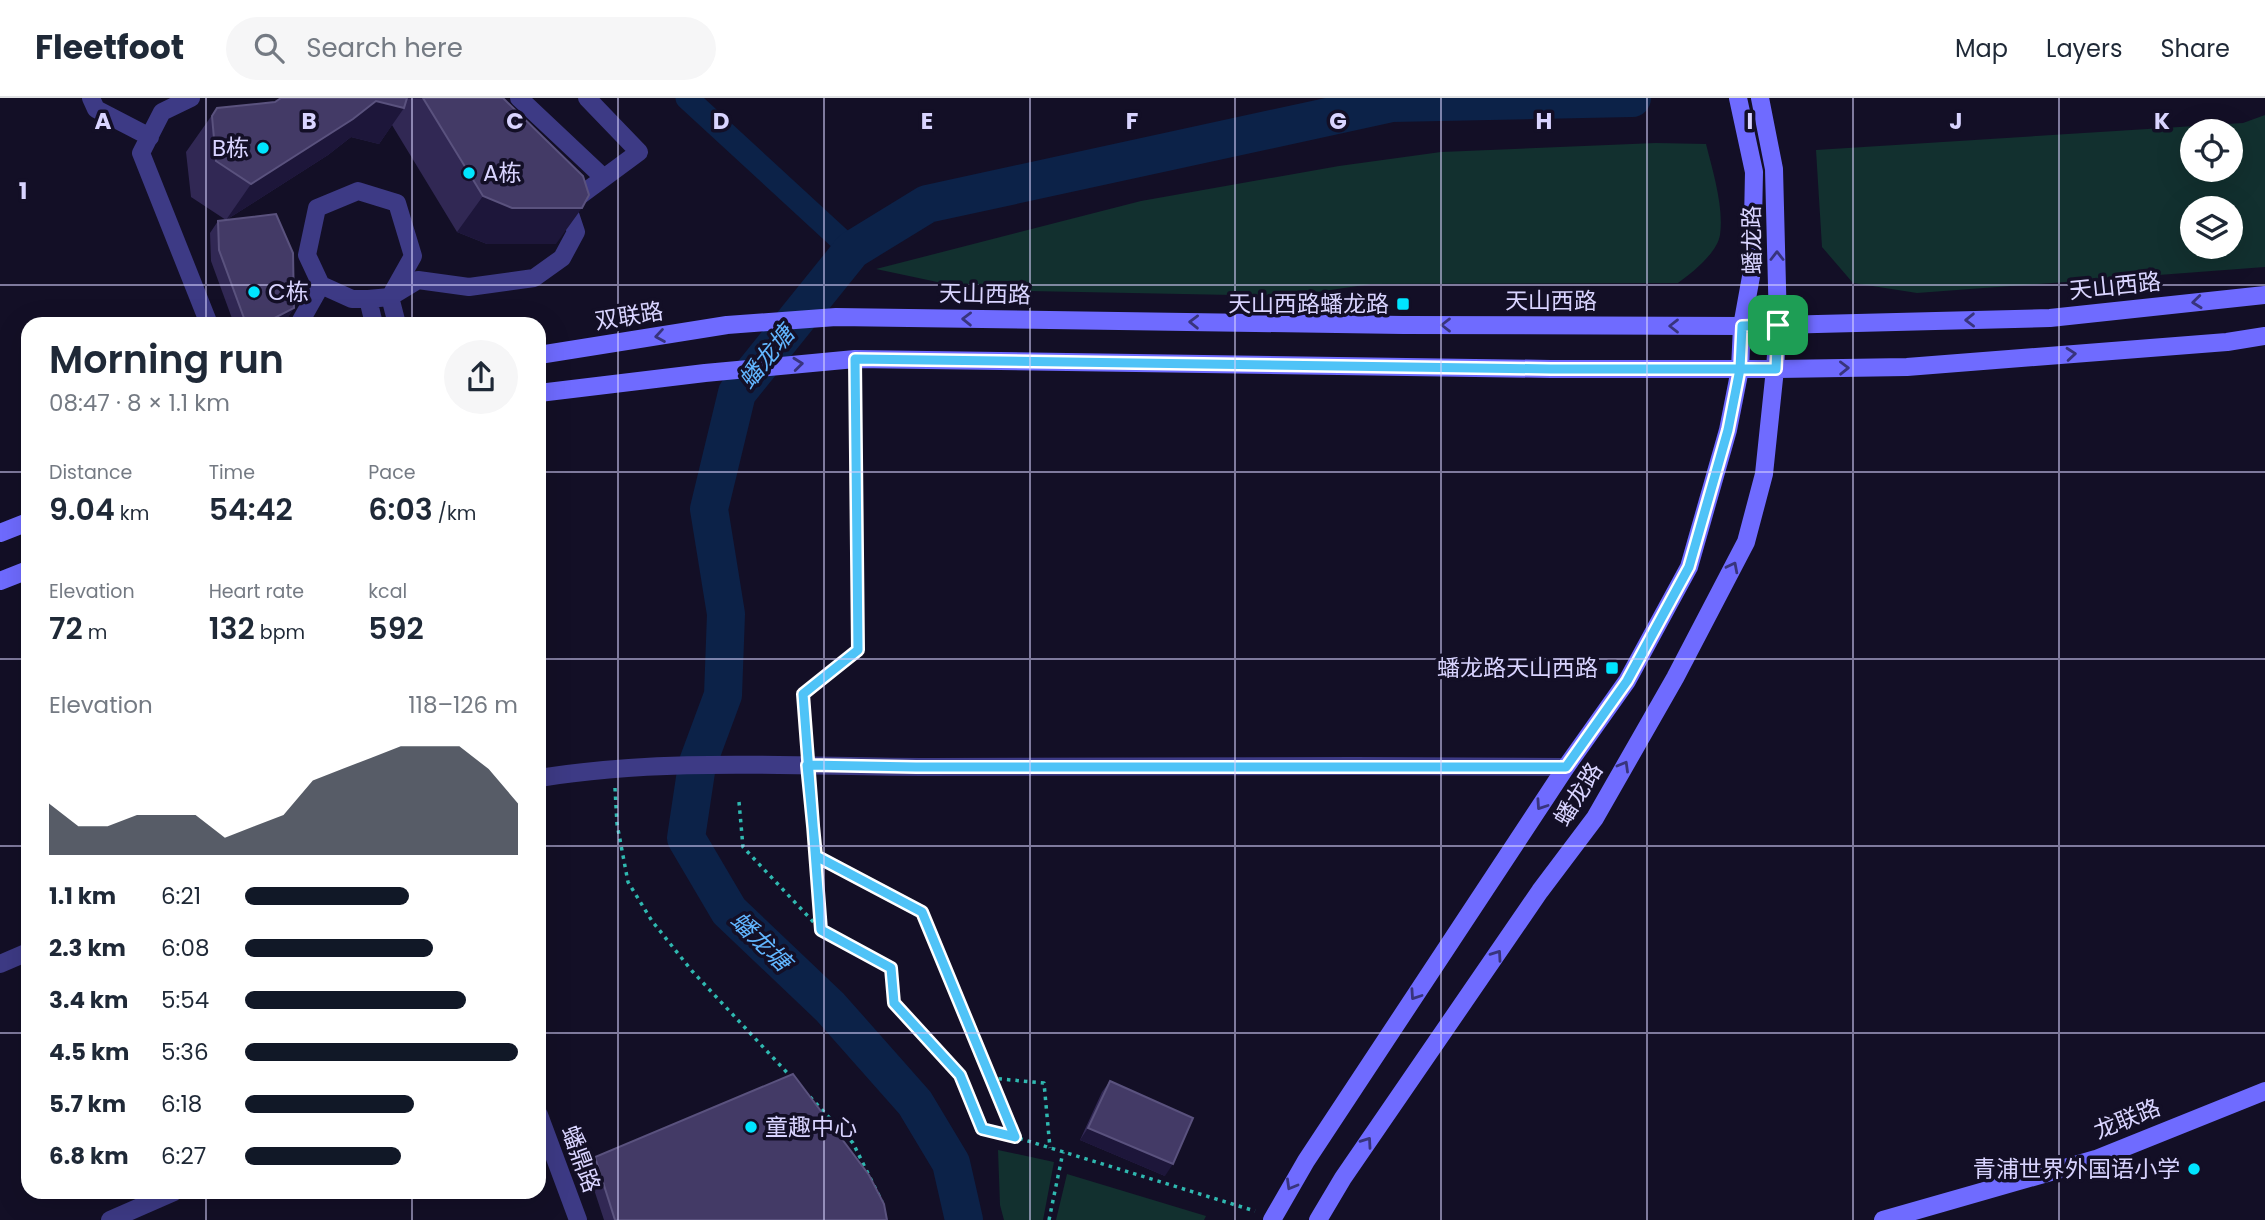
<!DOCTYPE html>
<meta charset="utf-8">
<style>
:root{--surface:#fff;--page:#f6f6f7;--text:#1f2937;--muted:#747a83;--line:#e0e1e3;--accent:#111827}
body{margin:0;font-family:Poppins,"Noto Sans SC",sans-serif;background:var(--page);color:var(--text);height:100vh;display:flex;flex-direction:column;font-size:26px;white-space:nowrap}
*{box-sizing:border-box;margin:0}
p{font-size:23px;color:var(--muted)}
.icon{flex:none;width:38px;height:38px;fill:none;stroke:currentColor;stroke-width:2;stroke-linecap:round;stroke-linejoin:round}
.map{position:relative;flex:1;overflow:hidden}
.panel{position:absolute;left:21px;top:219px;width:525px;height:882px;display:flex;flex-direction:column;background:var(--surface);border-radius:21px;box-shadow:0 7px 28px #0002}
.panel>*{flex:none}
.fabs{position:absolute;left:2180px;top:21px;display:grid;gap:14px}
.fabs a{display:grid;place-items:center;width:63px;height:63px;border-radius:50%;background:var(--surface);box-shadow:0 7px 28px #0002;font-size:35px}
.pin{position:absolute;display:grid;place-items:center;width:60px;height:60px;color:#fff;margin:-30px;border-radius:14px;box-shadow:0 4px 10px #0006}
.round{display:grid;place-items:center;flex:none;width:74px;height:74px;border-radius:37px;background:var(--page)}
.overview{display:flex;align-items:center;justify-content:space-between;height:119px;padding:0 28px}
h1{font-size:38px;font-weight:600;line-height:52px}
.figures{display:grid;grid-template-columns:repeat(3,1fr);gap:10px;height:119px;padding:7px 28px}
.figures div{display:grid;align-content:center}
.figures b{font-size:30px;font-weight:600}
.figures small{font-size:19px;font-weight:400}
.figures p{font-size:19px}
.chart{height:196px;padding:14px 28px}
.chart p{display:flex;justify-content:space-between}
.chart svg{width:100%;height:126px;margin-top:7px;fill:var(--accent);opacity:.7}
ul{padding:0 28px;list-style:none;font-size:23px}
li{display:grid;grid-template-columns:112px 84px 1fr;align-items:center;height:52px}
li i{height:18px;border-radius:9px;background:var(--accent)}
header{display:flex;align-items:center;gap:42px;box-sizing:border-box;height:98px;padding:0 35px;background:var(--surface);border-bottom:2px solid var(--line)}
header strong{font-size:33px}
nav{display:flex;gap:38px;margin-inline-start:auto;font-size:24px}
.search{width:490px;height:63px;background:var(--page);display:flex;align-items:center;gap:18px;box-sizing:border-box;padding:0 24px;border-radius:38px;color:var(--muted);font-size:26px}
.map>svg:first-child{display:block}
</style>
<header>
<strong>Fleetfoot</strong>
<div class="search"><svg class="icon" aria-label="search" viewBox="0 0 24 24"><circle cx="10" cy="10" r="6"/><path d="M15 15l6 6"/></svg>Search here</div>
<nav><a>Map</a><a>Layers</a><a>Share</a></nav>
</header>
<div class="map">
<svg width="2265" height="1122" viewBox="0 0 2265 1122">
<rect width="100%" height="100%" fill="#130f26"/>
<path fill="#12302f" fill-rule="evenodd" d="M 2265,17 L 2265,169 L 1917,195 L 1853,185 L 1822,149 L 1816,52 L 2243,25 ZM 2231,33 L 2231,72 L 2193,72 L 2193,33 ZM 2231,110 L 2231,149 L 2193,149 L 2193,110 Z
M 1656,45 L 1706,46 C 1713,74 1724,109 1720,137 C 1717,155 1692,175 1678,185 L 1371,186 L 1290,198 L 975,192 L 876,171 L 1141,103 L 1339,68 L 1441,54 Z
M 998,1052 L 1054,1064 L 1043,1122 L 1004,1122 L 1000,1107 Z
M 1067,1076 L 1206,1118 L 1204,1122 L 1056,1122 Z"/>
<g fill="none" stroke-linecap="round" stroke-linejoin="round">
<path stroke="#0c2248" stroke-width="23" d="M 687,0 L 852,152"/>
<path stroke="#0c2248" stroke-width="38" d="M 964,1122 L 951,1065 L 915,1005 L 830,909 L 729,813 L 686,740 L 697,667 L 723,597 L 726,516 L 709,411 L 737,295 L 852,152 L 927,106 L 1392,5 L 1632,0"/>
<path stroke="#2fb8b0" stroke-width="3.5" stroke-dasharray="3.5 5" stroke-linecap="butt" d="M 806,649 L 803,596 L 858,552 L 855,278
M 809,685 L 815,758 L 922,814 L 1015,1039 L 1255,1113
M 615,690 L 617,726 L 628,784 L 652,823 L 692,873 L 793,981
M 739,704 L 743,749 L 820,831
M 815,758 L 821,832 L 891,870 L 894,905 L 960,977 L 982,1031 L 1015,1039
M 990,980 L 1044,985 L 1050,1050
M 810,999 L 853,1045 L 882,1104
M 1049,1122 L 1063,1054"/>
<path stroke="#3d3a85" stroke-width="18" d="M 91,0 L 96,11 L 150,39
M 191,0 L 162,14 L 141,55 L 209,226
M 519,0 L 604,80
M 570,105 L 639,54 L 587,0
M 368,201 L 390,199 L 418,182 L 469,189 L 534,180 L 562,160 L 576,134 L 567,107 L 563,103
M 299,226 L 321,187
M 374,226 L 368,201 L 352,201 L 321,187 L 307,157 L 317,110 L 358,93 L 397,105 L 413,158 L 390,199 L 397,226
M 539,680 C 669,659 800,669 930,669 C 1142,669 1354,667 1566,669
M 0,866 L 28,854
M 539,1017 L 578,1122
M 110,1122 L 174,1094"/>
<path stroke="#6f6bff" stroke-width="18" d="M 539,257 L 727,227 L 836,219 L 1403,227 L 1742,228 L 2050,220 L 2265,197
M 539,295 L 705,275 L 855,261 L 1551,271 L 1775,271 L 1907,269 L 2227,244 L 2265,238
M 0,435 L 28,424
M 0,483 L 28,472
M 1272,1122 L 1306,1063 L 1566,669 L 1627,583 L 1689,469 L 1728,332 L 1740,271 L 1742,228 L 1752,173 L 1754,74 L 1738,0
M 1318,1122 L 1343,1080 L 1540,793 L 1595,720 L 1675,580 L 1746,444 L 1764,376 L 1775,271 L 1778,227 L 1774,71 L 1760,0
M 1883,1122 L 2096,1061 L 2265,993"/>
</g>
<path fill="#312854" d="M 281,0 L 503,0 L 556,146 L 487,146 L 457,134 L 392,27 L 379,46 L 351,39 L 328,57 L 226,122 L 191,99 L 186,54 L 217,10 L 275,4 Z
M 218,123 L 294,210 L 286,222 L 278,226 L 234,226 L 211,163 L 210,135 Z
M 1110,983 L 1165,1078 L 1080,1042 L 1102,994 Z
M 595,1059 L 887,1122 L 604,1122 L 587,1070 Z"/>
<path fill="#1d163a" d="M 376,3 L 404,10 L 379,46 L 351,39 L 328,57 L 226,122 L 251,86 Z
M 483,98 L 582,110 L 556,146 L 487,146 L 457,134 Z
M 294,210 L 286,222 L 278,226 L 263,226 Z
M 1088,1030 L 1173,1066 L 1165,1078 L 1080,1042 Z"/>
<path fill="#433a66" stroke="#5a527e" stroke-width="2" d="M 281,0 L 407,0 L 404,10 L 376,3 L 353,21 L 251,86 L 216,63 L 212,18 L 217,10 L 275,4 Z
M 423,0 L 503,0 L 583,78 L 589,97 L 582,110 L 512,110 L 483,98 Z
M 276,116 L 293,155 L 294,210 L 263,226 L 249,226 L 244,220 L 219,152 L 218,123 Z
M 793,976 L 869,1077 L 884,1106 L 887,1122 L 615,1122 L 595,1059 Z
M 1110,983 L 1193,1020 L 1173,1066 L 1088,1030 Z"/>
<defs><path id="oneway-chevron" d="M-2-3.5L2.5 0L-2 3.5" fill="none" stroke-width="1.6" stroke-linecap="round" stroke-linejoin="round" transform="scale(1.75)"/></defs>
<g stroke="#38347d">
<use href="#oneway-chevron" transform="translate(1777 158) rotate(-90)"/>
<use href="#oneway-chevron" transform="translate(2197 204) rotate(174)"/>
<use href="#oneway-chevron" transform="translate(967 221) rotate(-179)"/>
<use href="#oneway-chevron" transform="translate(1970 222) rotate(179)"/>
<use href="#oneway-chevron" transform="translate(1194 224) rotate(-179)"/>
<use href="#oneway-chevron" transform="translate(1446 227) rotate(-180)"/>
<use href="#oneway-chevron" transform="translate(1674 228) rotate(-180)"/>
<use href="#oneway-chevron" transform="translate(660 238) rotate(171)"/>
<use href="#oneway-chevron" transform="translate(2071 256) rotate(-5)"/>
<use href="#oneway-chevron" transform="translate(798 266) rotate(-6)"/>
<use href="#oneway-chevron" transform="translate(1844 270) rotate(-1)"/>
<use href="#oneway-chevron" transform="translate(1733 469) rotate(-63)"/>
<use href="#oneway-chevron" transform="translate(1624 668) rotate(-60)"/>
<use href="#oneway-chevron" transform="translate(1541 707) rotate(124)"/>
<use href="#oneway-chevron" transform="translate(1497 857) rotate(-55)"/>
<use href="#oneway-chevron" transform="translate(1415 897) rotate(124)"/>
<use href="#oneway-chevron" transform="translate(1367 1044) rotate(-55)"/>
<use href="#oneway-chevron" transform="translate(1291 1087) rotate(120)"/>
</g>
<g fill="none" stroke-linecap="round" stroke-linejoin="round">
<defs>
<path id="route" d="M 1778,227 L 1742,228 L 1740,271 L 1551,271 L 855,261 L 858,552 L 803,596 L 821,832 L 891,870 L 894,905 L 960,977 L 982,1031 L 1015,1039 L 922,814 L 816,758 L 807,667 L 916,669 L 1566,669 L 1627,583 L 1689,469 L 1728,332 L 1740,271 L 1776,271 L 1778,227"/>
</defs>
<use href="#route" stroke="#fff" stroke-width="14"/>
<use href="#route" stroke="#4fc3f7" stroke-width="9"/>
</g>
<path fill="none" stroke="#d9d4ff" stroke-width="2" stroke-opacity="0.55" d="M 206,0 L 206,226M 412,0 L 412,226M 618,0 L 618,1122M 824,0 L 824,1122M 1030,0 L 1030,1122M 1235,0 L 1235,1122M 1441,0 L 1441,1122M 1647,0 L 1647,1122M 1853,0 L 1853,1122M 2059,0 L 2059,1122M 0,187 L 2265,187M 0,374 L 28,374M 539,374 L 2265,374M 0,561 L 28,561M 539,561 L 2265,561M 0,748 L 28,748M 539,748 L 2265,748M 0,935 L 28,935M 539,935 L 2265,935M 206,1094 L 206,1122M 412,1094 L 412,1122"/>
<g fill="#00e5ff" stroke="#130f26" stroke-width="2.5">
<circle cx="263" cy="50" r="7"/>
<circle cx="469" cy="75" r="7"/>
<circle cx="254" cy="194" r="7"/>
<rect x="1396" y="199" width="14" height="14" rx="3.5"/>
<rect x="1605" y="563" width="14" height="14" rx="3.5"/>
<circle cx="751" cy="1029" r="7"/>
<circle cx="2194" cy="1071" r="7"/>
</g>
<g text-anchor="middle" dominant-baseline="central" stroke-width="7" stroke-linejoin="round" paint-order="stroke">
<g font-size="23" fill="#d9d4ff" stroke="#130f26" text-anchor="end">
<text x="249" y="50">B栋</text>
<text x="483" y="75" text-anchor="start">A栋</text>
<text x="268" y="194" text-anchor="start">C栋</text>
<text x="1389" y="206">天山西路蟠龙路</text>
<text x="1598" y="570">蟠龙路天山西路</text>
<text x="765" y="1029" text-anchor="start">童趣中心</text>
<text x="2180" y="1071">青浦世界外国语小学</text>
</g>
<g font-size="23" fill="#d9d4ff" stroke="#130f26">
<text transform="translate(1752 142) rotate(-91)">蟠龙路</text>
<text transform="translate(2115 188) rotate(-6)">天山西路</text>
<text transform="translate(985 196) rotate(1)">天山西路</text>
<text x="1551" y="203">天山西路</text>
<text transform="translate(629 218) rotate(-9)">双联路</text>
<text transform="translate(1578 696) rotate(-58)">蟠龙路</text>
<text transform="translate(2127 1021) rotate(-22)">龙联路</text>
<text transform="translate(581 1061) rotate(70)">蟠鼎路</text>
</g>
<g font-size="24" font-style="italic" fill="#62b6ff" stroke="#130f26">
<text transform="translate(766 259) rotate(-51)">蟠龙塘</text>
<text transform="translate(761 843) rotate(44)">蟠龙塘</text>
</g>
</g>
<g font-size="23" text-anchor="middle" font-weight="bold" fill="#d9d4ff" stroke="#130f26" stroke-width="7" stroke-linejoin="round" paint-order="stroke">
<text x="103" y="31">A</text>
<text x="309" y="31">B</text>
<text x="515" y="31">C</text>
<text x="721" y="31">D</text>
<text x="927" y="31">E</text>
<text x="1132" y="31">F</text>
<text x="1338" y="31">G</text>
<text x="1544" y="31">H</text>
<text x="1750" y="31">I</text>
<text x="1956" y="31">J</text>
<text x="2162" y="31">K</text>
<text x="23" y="101">1</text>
</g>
</svg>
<div class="fabs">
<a><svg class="icon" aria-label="locate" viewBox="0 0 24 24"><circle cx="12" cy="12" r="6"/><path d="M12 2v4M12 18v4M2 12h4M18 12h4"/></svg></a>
<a><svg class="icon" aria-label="layers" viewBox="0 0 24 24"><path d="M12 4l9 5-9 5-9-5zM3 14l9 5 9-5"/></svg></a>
</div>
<div class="pin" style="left:1778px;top:227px;background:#1e9e55"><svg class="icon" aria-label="arrive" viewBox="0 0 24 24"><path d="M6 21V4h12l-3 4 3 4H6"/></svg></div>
<section class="panel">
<div class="overview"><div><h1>Morning run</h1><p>08:47 · 8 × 1.1 km</p></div><a class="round"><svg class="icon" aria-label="share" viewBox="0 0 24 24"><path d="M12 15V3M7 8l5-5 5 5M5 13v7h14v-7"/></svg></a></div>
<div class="figures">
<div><p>Distance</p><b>9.04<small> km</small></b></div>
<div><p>Time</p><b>54:42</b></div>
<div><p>Pace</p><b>6:03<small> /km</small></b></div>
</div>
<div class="figures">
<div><p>Elevation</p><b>72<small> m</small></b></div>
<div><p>Heart rate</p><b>132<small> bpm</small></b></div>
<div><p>kcal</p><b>592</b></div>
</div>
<div class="chart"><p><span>Elevation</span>118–126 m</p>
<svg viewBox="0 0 160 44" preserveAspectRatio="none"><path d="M0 44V26L10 34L20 34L30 30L40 30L50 30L60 38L70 34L80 30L90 18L100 14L110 10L120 6L130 6L140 6L150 14L160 26V44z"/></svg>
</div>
<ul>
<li><b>1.1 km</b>6:21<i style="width:60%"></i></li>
<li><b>2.3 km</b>6:08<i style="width:69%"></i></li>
<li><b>3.4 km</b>5:54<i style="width:81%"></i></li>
<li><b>4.5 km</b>5:36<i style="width:100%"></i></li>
<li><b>5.7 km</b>6:18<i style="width:62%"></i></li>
<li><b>6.8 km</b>6:27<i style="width:57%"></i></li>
</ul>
</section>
</div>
